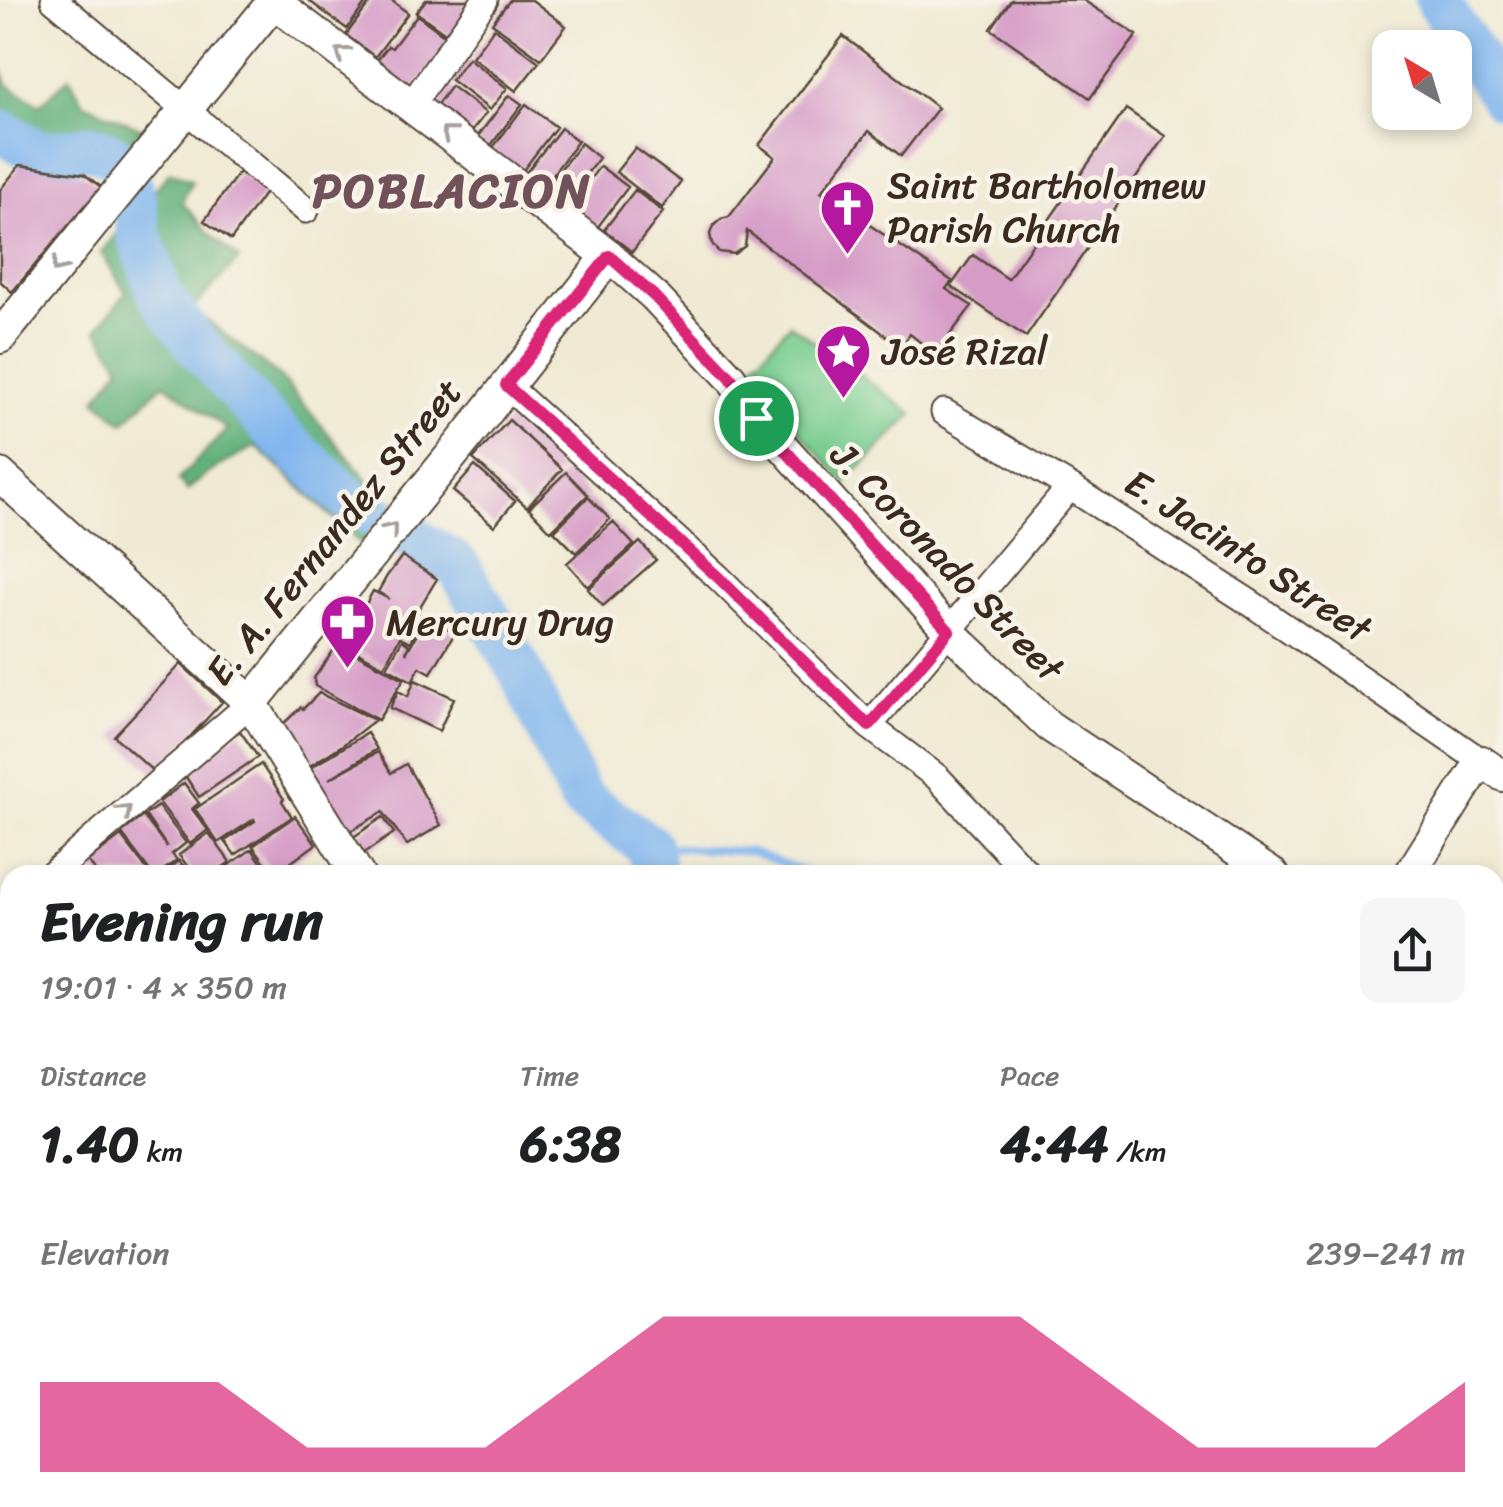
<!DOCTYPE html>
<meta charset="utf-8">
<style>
:root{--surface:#fff;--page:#f6f6f6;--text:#202124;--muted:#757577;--accent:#db2777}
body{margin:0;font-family:Sriracha,sans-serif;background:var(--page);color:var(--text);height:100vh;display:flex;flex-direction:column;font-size:38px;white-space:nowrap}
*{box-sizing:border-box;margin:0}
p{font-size:32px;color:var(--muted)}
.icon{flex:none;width:55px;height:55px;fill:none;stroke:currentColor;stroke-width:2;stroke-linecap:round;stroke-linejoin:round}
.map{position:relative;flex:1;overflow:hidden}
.sheet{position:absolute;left:0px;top:865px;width:1505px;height:642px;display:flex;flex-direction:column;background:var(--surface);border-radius:30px 30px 0 0;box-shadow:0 5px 15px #0003}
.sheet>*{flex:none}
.needle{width:65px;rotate:322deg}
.buttons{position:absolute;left:1372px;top:30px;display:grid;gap:20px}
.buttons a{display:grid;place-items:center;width:100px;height:100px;border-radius:20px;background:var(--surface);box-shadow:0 5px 15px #0003;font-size:50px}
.pin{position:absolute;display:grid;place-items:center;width:85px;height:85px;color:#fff;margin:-42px;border:5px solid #fff;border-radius:50%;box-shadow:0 2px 10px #0007}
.round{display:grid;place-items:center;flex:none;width:105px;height:105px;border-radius:20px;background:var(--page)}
.head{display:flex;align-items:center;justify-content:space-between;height:170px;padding:0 40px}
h1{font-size:55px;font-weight:700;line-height:75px}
.stats{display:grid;grid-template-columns:repeat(3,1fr);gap:15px;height:170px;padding:10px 40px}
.stats div{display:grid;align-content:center}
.stats b{font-size:50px;font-weight:700}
.stats small{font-size:28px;font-weight:400}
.stats p{font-size:28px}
.chart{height:280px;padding:20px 40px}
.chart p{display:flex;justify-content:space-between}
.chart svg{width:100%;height:180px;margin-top:10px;fill:var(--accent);opacity:.7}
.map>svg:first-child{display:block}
</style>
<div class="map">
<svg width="1503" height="1507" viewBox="0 0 1503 1507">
<rect width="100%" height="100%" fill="#f7f3e8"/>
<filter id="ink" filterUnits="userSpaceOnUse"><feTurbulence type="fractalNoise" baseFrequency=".01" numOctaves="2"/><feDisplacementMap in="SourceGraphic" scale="20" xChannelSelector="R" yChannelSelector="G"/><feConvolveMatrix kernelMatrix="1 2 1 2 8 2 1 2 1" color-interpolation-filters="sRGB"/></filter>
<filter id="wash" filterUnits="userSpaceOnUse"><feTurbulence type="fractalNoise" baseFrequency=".0048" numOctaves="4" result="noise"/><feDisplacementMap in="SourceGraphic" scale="40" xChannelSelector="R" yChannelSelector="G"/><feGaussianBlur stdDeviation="2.25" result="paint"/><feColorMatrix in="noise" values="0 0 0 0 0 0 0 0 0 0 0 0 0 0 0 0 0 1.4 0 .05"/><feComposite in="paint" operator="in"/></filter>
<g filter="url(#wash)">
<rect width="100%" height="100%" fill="#f0ead4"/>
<path fill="#79ce91" stroke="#5a7c58" stroke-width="2.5" d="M 790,324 L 913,414 L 845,483 L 747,372 Z"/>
<path fill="#62b17b" stroke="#4e6e4c" stroke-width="2.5" d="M 0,63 L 7,84 L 40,105 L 69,77 L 84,103 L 142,129 L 110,162 L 42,147 L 25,135 L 0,152 Z
M 170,172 L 192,181 L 182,202 L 209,233 L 239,259 L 192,309 L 280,377 L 389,505 L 361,544 L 256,446 L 213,470 L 187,490 L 178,480 L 227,429 L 164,383 L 123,423 L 96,399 L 121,366 L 97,329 L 126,293 L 101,252 Z
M 10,990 L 10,1113 L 0,1103 L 0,993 Z"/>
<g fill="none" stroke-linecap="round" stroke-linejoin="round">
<path stroke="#7fb5ee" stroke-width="8" d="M 649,846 L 752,852 L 813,875"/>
<path stroke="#7fb5ee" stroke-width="45" d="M 1437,0 L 1503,99
M 0,131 L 42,154 L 93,147 L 113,156 L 124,169 L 133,196 L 139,234 L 161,297 L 201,350 L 276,432 L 348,499 L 457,565 L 520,670 L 581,799 L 649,846 L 655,875
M 1119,1498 L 1123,1503 L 1132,1507"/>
</g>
<g id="blocks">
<path fill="#d69cc7" d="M 308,0 L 368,0 L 347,29 Z
M 372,0 L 391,0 L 408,13 L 375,57 L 346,35 Z
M 426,0 L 480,0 L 452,38 L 416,12 Z
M 510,0 L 532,0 L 566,26 L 541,59 L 492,23 Z
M 1011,0 L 1083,0 L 1137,35 L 1090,98 L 991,29 Z
M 417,15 L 452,41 L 411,94 L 373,65 L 388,46 L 392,48 Z
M 494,28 L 539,62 L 516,91 L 472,57 Z
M 843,36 L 938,108 L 901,156 L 869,131 L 821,192 L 952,281 L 946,289 L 972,306 L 935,354 L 910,334 L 901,347 L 747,231 L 745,246 L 734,254 L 719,252 L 712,244 L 710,234 L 713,226 L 721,219 L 729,217 L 775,157 L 759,145 Z
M 468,58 L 507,88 L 490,110 L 451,80 Z
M 451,86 L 486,113 L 468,136 L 433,110 Z
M 509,95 L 522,104 L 488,149 L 475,140 Z
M 526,104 L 556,127 L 521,173 L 491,150 Z
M 1126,109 L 1165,136 L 1026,337 L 951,286 L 973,255 L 1008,279 Z
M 561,128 L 578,141 L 543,187 L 525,174 Z
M 581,143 L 599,158 L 564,203 L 545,189 Z
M 635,148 L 681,182 L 662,208 L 616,172 Z
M 20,165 L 84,174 L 101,187 L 12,292 L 0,281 L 0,190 Z
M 600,166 L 628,187 L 597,228 L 569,207 Z
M 239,172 L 266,191 L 231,240 L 204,221 Z
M 635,190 L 663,212 L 632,252 L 604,230 Z
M 509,420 L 562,469 L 527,507 L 473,459 Z
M 475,466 L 515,501 L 494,526 L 453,491 Z
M 566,472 L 588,495 L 551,531 L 529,508 Z
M 588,497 L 610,519 L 576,553 L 554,531 Z
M 613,522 L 634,545 L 588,587 L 567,563 Z
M 640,542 L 656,560 L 603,606 L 588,589 Z
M 402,556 L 437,579 L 416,613 L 423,617 L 410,642 L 400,637 L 384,666 L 339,642 L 354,614 L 359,617 L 373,591 L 389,599 L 378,592 L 387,576 Z
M 427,617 L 455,633 L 431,673 L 420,667 L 412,681 L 387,667 L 402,640 L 409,645 L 406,653 Z
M 338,644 L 404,679 L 378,720 L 315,686 L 314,678 Z
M 181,664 L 222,702 L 156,774 L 114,736 Z
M 415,680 L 454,698 L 439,731 L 390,708 L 398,691 L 408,696 Z
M 319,693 L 375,720 L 344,744 L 308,767 L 280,727 L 301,707 L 303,709 Z
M 240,731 L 258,757 L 199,797 L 182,771 Z
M 367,733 L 377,749 L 329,779 L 378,752 L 391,773 L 406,764 L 441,825 L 407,845 L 383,812 L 347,833 L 310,768 Z
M 261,764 L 284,799 L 282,801 L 292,817 L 235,855 L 225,841 L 255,821 L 254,819 L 218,843 L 195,809 Z
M 184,783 L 199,803 L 192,809 L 208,830 L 190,844 L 159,802 Z
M 158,806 L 186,843 L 172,854 L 177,860 L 165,869 L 166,871 L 179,861 L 191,875 L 153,875 L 121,833 L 143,816 L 167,847 L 145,815 Z
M 295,816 L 316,844 L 274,875 L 253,846 Z
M 383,817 L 394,833 L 357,858 L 346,842 Z
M 209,833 L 230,862 L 212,875 L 194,875 L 179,855 Z
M 121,836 L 151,875 L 98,875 L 88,861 Z
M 252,849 L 270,875 L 215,875 Z
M 663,1498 L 703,1498 L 710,1507 L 670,1507 Z
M 739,1498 L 800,1498 L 788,1507 L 727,1507 Z
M 802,1498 L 821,1498 L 829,1507 L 790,1507 Z
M 866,1498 L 897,1498 L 886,1507 L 874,1507 Z
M 900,1498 L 936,1498 L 925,1507 L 908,1507 Z
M 974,1498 L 998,1498 L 1006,1507 L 982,1507 Z"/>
</g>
</g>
<g filter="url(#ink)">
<use href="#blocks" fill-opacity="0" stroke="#564739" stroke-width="2.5"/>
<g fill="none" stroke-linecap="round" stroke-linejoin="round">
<defs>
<path id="minor" d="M 54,0 L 306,210
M 411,105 L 485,0
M 506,385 L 719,578 L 869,726 L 937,777 L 1029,875
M 944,412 L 1070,487 L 1252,604 L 1481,761
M 869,726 L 1070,487
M 51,875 L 251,703
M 0,908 L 10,918
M 1495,1015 L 1503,1019
M 0,1100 L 10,1091
M 0,1358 L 10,1382
M 59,1498 L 63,1507
M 560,1498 L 569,1507
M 1485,1498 L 1503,1507"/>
<path id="tertiary" d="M 609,256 L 654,296 L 731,378 L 757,418 L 949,631 L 1049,726 L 1274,875
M 1409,875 L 1481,761 L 1503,776
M 939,1507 L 947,1498"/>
<path id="secondary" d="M 0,337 L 275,0
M 0,475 L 251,703 L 358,875
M 251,703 L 465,439 L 609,256 L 274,2
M 850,1498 L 858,1507"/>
</defs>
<use href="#minor" stroke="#564739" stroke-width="29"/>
<use href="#tertiary" stroke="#564739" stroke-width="34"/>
<use href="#secondary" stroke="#564739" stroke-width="36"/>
<use href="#minor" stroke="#fff" stroke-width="25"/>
<use href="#tertiary" stroke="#fff" stroke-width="30"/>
<use href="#secondary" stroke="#fff" stroke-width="32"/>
</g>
<defs><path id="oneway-chevron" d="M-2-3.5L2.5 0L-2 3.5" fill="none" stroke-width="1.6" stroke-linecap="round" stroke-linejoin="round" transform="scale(2.5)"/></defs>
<g stroke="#a79f9a">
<use href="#oneway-chevron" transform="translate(342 53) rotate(-143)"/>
<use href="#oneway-chevron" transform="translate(448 133) rotate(-142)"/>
<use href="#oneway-chevron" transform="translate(58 266) rotate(129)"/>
<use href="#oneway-chevron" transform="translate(391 529) rotate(-51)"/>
<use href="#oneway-chevron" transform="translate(125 811) rotate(-41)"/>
</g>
</g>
<g fill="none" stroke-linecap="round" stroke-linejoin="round" filter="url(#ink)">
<defs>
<path id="route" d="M 609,256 L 654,296 L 731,378 L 756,418 L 949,631 L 869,726 L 719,578 L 506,385 Z"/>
</defs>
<use href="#route" stroke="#fff" stroke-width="20"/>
<use href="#route" stroke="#db2777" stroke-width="12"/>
</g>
<defs>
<symbol id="church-pin" viewBox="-11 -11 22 30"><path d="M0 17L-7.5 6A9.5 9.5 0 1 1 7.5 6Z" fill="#b5179e" stroke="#f7f3e8"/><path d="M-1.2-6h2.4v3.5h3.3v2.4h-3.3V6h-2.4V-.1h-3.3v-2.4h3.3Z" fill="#fff"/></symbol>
<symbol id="sight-pin" viewBox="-11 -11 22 30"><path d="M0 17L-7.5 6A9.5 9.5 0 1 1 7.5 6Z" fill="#b5179e" stroke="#f7f3e8"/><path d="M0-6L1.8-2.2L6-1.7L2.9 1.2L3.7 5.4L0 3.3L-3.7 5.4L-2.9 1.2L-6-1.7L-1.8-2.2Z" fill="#fff"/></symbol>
<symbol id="pharmacy-pin" viewBox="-11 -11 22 30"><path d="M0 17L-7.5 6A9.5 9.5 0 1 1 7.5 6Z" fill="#b5179e" stroke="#f7f3e8"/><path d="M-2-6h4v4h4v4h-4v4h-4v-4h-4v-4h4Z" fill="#fff"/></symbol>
</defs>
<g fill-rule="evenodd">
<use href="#church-pin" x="816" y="176" width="63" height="86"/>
<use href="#sight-pin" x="812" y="320" width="63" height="86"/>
<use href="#pharmacy-pin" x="316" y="590" width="63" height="86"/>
</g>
<g text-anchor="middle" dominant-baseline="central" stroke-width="9" stroke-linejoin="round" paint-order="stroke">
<g font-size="38" fill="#3b2a1e" stroke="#f7f3e8" text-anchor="start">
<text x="887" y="185">Saint Bartholomew<tspan x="887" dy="44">Parish Church</tspan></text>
<text x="882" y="351">José Rizal</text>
<text x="386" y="622">Mercury Drug</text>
</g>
<g font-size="38" fill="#3b2a1e" stroke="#f7f3e8">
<text transform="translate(334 532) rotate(-51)">E. A. Fernandez Street</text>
<text transform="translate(1248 556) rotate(33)">E. Jacinto Street</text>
<text transform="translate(947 562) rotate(46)">J. Coronado Street</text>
</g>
<g font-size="48" font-weight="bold" letter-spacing="2.5" fill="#715259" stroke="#f7f3e8">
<text x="452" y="190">POBLACION</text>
</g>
</g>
</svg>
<div class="buttons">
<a><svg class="needle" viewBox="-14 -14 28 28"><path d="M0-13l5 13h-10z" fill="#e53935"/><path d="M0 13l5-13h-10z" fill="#757577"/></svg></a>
</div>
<div class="pin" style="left:756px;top:418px;background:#1e9e55"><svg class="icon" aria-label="arrive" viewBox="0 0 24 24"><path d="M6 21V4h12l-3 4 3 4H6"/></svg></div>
<section class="sheet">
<div class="head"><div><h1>Evening run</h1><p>19:01 · 4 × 350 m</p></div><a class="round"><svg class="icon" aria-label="share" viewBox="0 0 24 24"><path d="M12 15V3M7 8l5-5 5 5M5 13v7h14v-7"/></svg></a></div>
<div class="stats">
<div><p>Distance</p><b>1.40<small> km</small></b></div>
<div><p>Time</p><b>6:38</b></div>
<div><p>Pace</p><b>4:44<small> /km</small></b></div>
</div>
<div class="chart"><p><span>Elevation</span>239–241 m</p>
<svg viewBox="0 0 160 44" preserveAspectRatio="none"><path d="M0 44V22L10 22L20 22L30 38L40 38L50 38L60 22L70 6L80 6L90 6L100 6L110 6L120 22L130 38L140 38L150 38L160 22V44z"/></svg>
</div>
</section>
</div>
